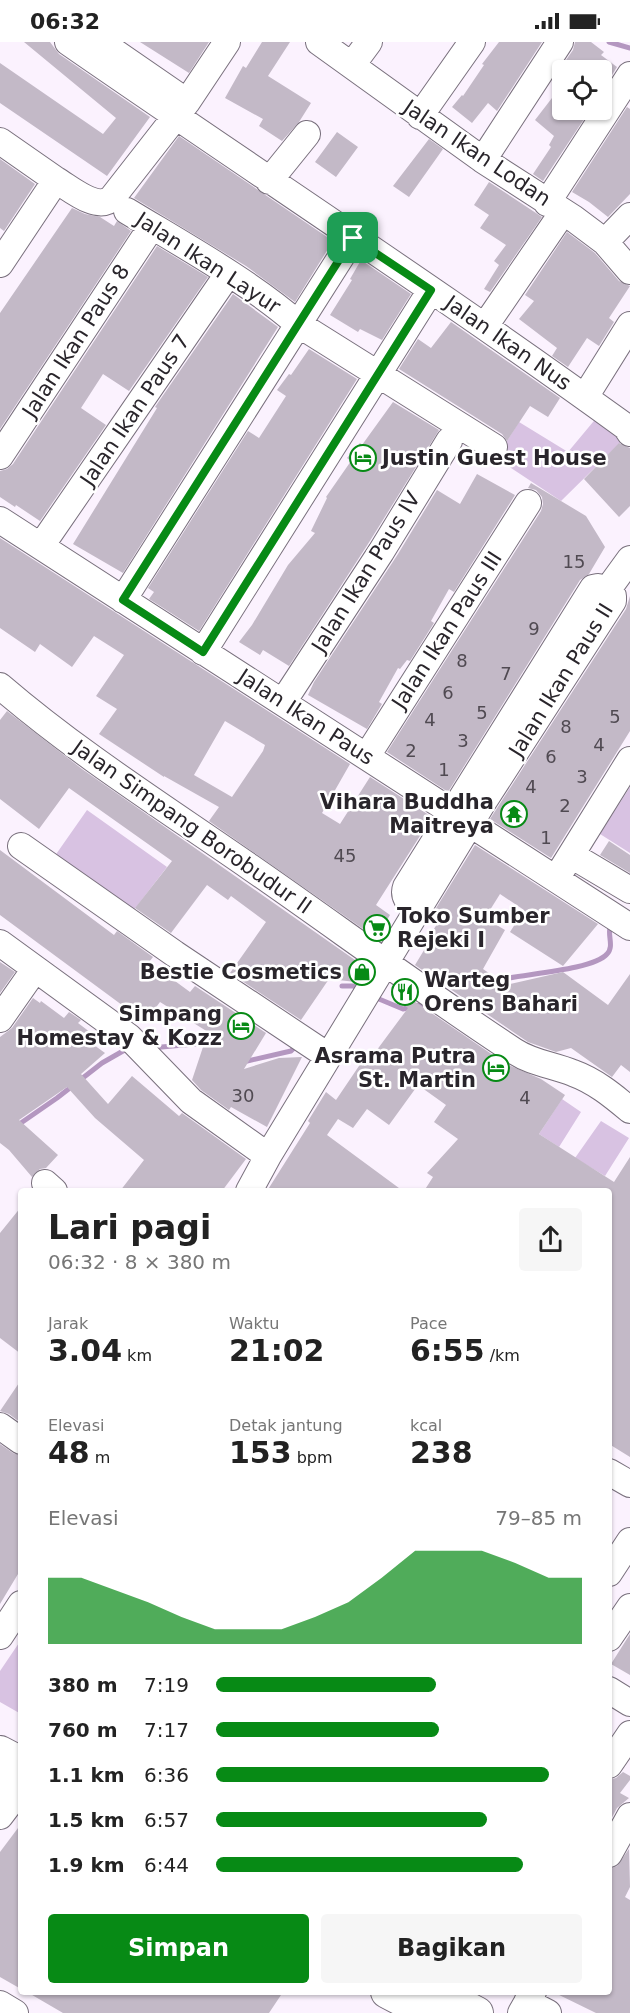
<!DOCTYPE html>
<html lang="id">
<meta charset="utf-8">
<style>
:root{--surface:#fff;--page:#f6f6f6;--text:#222;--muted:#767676;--accent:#078a15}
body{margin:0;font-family:"DejaVu Sans",sans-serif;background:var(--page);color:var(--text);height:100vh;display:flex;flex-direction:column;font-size:22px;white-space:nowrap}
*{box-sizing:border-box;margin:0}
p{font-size:20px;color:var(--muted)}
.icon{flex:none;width:33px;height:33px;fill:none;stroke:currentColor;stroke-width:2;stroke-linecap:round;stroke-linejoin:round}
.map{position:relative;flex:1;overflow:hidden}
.sheet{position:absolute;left:18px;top:1146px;width:594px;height:807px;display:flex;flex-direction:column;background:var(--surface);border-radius:6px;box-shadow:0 2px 4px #0004}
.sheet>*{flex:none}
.fabs{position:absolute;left:552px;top:18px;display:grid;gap:12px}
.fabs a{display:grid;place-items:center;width:60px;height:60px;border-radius:6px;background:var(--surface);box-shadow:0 2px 4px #0004;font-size:30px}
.pin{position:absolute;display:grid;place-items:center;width:51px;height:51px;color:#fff;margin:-26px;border-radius:12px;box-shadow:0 3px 9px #0006}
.round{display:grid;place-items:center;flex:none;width:63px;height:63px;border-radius:6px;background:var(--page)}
.head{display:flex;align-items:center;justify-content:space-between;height:102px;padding:0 30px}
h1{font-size:33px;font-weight:600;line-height:45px}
.figures{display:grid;grid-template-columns:repeat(3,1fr);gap:9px;height:102px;padding:6px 30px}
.figures div{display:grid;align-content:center}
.figures b{font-size:30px;font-weight:600}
.figures small{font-size:16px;font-weight:400}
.figures p{font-size:16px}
.chart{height:168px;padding:12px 30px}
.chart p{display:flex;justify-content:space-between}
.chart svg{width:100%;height:108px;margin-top:6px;fill:var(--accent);opacity:.7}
.primary-button{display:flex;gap:12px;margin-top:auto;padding:12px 30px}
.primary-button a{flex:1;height:69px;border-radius:6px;background:var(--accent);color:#fff;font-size:24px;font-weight:600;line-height:69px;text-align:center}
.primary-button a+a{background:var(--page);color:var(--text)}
ul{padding:0 30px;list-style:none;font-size:20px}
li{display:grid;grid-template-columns:96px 72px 1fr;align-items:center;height:45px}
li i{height:15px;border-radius:8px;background:var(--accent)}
.status{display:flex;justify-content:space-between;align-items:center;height:42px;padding:0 30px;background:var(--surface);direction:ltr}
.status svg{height:16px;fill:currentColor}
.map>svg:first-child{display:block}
</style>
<div class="status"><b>06:32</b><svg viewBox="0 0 49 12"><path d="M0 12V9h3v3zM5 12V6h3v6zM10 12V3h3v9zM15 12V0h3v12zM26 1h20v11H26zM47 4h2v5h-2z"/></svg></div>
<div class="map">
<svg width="630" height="1971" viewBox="0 0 630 1971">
<rect width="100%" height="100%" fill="#fbf2fe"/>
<path fill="#d8c2e2" d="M 598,374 L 623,398 L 561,459 L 496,416 L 519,380 L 568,410 Z
M 630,745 L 630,811 L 600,792 Z
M 87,768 L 167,825 L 130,873 L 52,818 Z
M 562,1057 L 581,1070 L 559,1105 L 539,1092 Z
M 601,1079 L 629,1096 L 605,1134 L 575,1116 Z
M 21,1598 L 21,1672 L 0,1660 L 0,1629 Z"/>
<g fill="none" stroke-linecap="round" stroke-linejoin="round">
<path stroke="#b497c0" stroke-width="5" d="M 609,0 L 630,6
M 494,939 C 518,932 592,929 607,912 C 615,904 606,891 611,882
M 342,944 L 353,944 L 360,947
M 379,957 L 403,967 L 428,961
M 151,1006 L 205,1001 L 210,1004
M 243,1020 L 291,1009 L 293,1007
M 18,1083 L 57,1056 L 102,1021 L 130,1005"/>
</g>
<path fill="#c3b9c7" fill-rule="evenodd" d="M 24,0 L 50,0 L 59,12 L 150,75 L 107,134 L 0,61 L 0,21 L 103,92 L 116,76 Z
M 140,0 L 209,0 L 189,31 Z
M 262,0 L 290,0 L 268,34 L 311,61 L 299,80 L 282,99 L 259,84 L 263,77 L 225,56 L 243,24 L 246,26 Z
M 499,0 L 542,0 L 497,69 L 488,61 L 472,81 L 452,65 L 462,53 L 463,54 L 484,23 L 482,22 Z
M 575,0 L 591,0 L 604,10 L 601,13 L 617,25 L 602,49 L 602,28 L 559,28 L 573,8 Z
M 562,43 L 562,68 L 590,68 L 543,139 L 533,132 L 551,105 L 549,103 L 554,94 L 535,78 Z
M 627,65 L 630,67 L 630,152 L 608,175 L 589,160 L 572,150 Z
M 337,90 L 358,105 L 336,135 L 315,120 Z
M 179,94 L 333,199 L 295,260 L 246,224 L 134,156 Z
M 429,97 L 443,107 L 409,155 L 393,144 Z
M 0,117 L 35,142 L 4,189 L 0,186 Z
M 489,140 L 542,175 L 490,250 L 484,247 L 499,223 L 494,219 L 506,203 L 480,186 L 489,173 L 474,163 Z
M 72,166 L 85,172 L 100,175 L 114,184 L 117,179 L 131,189 L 0,387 L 0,271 Z
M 567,190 L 595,211 L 619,239 L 630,244 L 609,276 L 614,280 L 599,304 L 587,296 L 568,325 L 552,314 L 557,306 L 519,277 L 534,259 L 525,253 Z
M 157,204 L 208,235 L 129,349 L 103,332 L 81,366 L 106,383 L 40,479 L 16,463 L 15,465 L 0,455 L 0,429 L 7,427 L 13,422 Z
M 361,218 L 411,252 L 382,298 L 360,287 L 358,290 L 330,273 L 352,238 L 350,237 Z
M 233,252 L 278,285 L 123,531 L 73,502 L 157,366 L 155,365 Z
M 451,280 L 560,356 L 548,375 L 530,364 L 507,399 L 502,392 L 399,327 L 418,297 L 431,306 Z
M 309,307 L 357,337 L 199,589 L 149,557 L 154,550 L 148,546 L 248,389 L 259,396 L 286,354 L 277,348 L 289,332 L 291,333 Z
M 393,360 L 439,388 L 368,502 L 289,624 L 263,608 L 260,613 L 239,600 L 252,583 L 288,523 L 315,491 L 311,489 L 327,456 L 326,455 L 351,419 L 347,416 L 360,401 L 362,403 Z
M 619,401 L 630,406 L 630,464 L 619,475 L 584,437 Z
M 477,432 L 515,453 L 454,550 L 449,547 L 431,579 L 434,581 L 410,619 L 407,618 L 400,627 L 398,626 L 379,660 L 382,662 L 367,687 L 308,653 L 314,640 L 398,512 L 437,448 L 460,462 Z
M 531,441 L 586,474 L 605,505 L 589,532 L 580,538 L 448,750 L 387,710 L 541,469 L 543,462 L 542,455 L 536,448 L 528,446 Z
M 0,496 L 350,722 L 322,771 L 340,782 L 370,735 L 432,775 L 376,863 L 390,873 L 376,896 L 209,779 L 219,765 L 164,734 L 164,735 L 99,692 L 117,667 L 96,654 L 124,613 L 94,594 L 72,625 L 40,602 L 35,610 L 0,586 ZM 225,679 L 265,703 L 263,709 L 232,755 L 194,733 Z
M 630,554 L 630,689 L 551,816 L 490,777 L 626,567 Z
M 7,669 L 82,727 L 365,925 L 356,940 L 329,937 L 301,978 L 230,931 L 266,880 L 231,854 L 228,858 L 207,843 L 171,891 L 135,866 L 172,819 L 69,746 L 39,787 L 0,757 L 0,678 Z
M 609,799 L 630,813 L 630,831 L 600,813 Z
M 475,803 L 598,882 L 563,924 L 510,890 L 524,868 L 500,852 L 485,876 L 505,888 L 483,927 L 506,943 L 563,930 L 608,963 L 630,932 L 630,1030 L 621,1023 L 612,1035 L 571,1006 L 556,1010 L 528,1000 L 412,921 L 415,923 L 432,895 L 430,893 L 441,876 L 433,871 Z
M 0,808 L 114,893 L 117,889 L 153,915 L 149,920 L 190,950 L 195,944 L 266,991 L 244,1027 L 279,1016 L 302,1015 L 267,1085 L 231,1065 L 229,1068 L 201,1048 L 192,1038 L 208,990 L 160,960 L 145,980 L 0,873 Z
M 0,920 L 15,930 L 0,951 Z
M 395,946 L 506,1022 L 541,1037 L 565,1053 L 539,1092 L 614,1140 L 630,1115 L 630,1415 L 609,1402 L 609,1149 L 424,1149 L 433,1135 L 427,1131 L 458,1097 L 434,1080 L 446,1063 L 418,1043 L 389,1083 L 367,1067 L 353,1086 L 338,1077 L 327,1093 L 403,1149 L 267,1149 L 310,1081 L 308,1079 L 326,1050 L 336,1058 L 361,1021 L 365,1024 L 408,966 L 391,953 Z
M 33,956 L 40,961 L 41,959 L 64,976 L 69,970 L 81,978 L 78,981 L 99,997 L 94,1003 L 105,1011 L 81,1032 L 108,1062 L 132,1034 L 179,1074 L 182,1071 L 246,1117 L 222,1149 L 120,1149 L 144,1118 L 95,1076 L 67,1045 L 19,1078 L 58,1113 L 46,1126 L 40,1127 L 32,1135 L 9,1108 L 0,1101 L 0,995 L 12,986 Z
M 21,1165 L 21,1312 L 0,1296 L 0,1191 Z
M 21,1338 L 21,1381 L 9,1372 L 0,1369 Z
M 0,1402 L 13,1411 L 21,1414 L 21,1527 L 0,1562 Z
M 630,1592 L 630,1633 L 611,1622 Z
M 623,1730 L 630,1734 L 630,1738 L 620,1751 L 629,1756 L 617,1766 L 609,1781 L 609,1738 L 616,1736 Z
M 21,1782 L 21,1947 L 0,1935 L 0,1810 Z
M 629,1807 L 630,1845 L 625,1855 L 630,1858 L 630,1971 L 596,1971 L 553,1950 L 609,1950 L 609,1827 L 617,1824 Z
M 27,1950 L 283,1950 L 269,1971 L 63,1971 Z"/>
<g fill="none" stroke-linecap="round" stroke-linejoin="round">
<defs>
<path id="minor" d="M 68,0 C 254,129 443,252 626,385 L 630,391
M 100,0 L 187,60
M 319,0 L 483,118 L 573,176 L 605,200 L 630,174
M 352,23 L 369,0
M 420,74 L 472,0
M 0,99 L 56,138
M 483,118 L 560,0
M 269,139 L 307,92
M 547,161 L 630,33
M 127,169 C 183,203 250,240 298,282 L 494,405
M 605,200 L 630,229
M 0,222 L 56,138 C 70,146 97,170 112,156 L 187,60 L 227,0
M 485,284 L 563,170
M 585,355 L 630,283
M 0,414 L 152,184
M 0,478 L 630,885
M 41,504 L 228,232
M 606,550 L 630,517
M 123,558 L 353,196
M 203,610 L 431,248
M 0,644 C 78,711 165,766 250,825 C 338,886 424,950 514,1009 C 532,1021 553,1023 573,1031 C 595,1039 612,1053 630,1068
M 283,660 L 381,510 L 449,399
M 367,714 L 528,461
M 21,804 L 175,912 L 328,1014
M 571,813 L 630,848
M 556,837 L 630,718
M 0,901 L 129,995 L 191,1059 L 268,1114
M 0,977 L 35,927
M 45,1141 L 54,1149
M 249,1149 L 268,1114 L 482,762 L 613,559 L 613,554 L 598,545 L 593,546 L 406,845 C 402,856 411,862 418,869
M 0,1384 L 21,1399
M 609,1430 L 630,1442
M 609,1531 L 630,1499
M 0,1594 L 21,1562
M 609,1596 L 630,1565
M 609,1648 L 630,1661
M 609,1723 L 630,1692
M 0,1774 L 19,1749
M 609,1812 L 630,1774
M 527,1960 L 548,1971
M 0,1962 L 15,1971
M 521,1971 L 533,1950"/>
<path id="major" d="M 0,1710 L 21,1721
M 0,1738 L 21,1750
M 387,1950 L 427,1971
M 437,1950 L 477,1971"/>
</defs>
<use href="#minor" stroke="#79707d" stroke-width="28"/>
<use href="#major" stroke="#79707d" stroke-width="34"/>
<use href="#minor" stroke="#fff" stroke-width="26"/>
<use href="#major" stroke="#fff" stroke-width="32"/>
</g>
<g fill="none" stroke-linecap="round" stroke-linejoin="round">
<defs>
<path id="route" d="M 353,196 L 431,248 L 203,610 L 123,558 Z"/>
</defs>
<use href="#route" stroke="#fff" stroke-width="12"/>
<use href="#route" stroke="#078a15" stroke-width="8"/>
</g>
<defs>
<symbol id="hotel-ring" viewBox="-11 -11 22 22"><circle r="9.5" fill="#fff" stroke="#078a15" stroke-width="1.5"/><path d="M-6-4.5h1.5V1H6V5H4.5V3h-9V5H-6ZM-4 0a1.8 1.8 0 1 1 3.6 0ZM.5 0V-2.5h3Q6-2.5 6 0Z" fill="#078a15"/></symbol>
<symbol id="temple-ring" viewBox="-11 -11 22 22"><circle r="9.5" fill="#fff" stroke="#078a15" stroke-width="1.5"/><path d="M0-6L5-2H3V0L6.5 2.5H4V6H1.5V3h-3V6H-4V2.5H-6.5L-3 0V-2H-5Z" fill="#078a15"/></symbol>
<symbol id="supermarket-ring" viewBox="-11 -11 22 22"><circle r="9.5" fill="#fff" stroke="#078a15" stroke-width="1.5"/><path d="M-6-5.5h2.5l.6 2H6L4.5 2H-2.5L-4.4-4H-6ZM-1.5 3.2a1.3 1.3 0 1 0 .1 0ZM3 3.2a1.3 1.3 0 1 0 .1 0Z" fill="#078a15"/></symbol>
<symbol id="shop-ring" viewBox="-11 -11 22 22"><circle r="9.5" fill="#fff" stroke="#078a15" stroke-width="1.5"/><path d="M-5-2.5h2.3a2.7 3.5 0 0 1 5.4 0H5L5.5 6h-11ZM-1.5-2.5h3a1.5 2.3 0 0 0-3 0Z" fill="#078a15"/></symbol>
<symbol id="restaurant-ring" viewBox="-11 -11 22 22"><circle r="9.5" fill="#fff" stroke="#078a15" stroke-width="1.5"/><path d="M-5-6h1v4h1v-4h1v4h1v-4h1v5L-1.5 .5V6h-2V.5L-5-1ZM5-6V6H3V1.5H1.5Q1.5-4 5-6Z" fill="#078a15"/></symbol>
</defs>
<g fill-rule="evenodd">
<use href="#hotel-ring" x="348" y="401" width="30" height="30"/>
<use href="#temple-ring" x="499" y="757" width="30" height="30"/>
<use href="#supermarket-ring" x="362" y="871" width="30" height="30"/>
<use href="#shop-ring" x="347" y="915" width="30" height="30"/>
<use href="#restaurant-ring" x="390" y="935" width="30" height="30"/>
<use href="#hotel-ring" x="226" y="969" width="30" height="30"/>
<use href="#hotel-ring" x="481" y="1011" width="30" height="30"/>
</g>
<g text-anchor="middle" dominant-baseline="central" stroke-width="5" stroke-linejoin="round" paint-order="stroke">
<g font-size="18" fill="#504a52">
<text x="574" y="519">15</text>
<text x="534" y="586">9</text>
<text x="462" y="618">8</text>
<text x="506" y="631">7</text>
<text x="448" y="650">6</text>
<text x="482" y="670">5</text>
<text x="615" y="674">5</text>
<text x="430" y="677">4</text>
<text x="566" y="684">8</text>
<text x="463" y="698">3</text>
<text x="599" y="702">4</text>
<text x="411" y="708">2</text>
<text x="551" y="714">6</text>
<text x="444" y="727">1</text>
<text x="582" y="734">3</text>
<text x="531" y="744">4</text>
<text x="565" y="763">2</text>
<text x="546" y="795">1</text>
<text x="345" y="813">45</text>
<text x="243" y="1053">30</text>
<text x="525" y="1055">4</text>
</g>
<g font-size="21" fill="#29252b" stroke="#fff">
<text transform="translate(477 111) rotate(34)">Jalan Ikan Lodan</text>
<text transform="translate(208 221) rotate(33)">Jalan Ikan Layur</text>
<text transform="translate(76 299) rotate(-57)">Jalan Ikan Paus 8</text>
<text transform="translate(508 301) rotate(35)">Jalan Ikan Nus</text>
<text transform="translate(135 368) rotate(-56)">Jalan Ikan Paus 7</text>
<text transform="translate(366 530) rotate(-58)">Jalan Ikan Paus IV</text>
<text transform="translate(447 588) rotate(-57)">Jalan Ikan Paus III</text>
<text transform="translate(561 638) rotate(-58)">Jalan Ikan Paus II</text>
<text transform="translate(306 675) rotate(33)">Jalan Ikan Paus</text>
<text transform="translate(192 785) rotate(35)">Jalan Simpang Borobudur II</text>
</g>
<g font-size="21" font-weight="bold" fill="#29252b" stroke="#fff" text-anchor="end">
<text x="382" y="416" text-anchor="start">Justin Guest House</text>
<text x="494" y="760">Vihara Buddha<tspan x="494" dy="24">Maitreya</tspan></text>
<text x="397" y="874" text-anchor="start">Toko Sumber<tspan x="397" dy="24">Rejeki I</tspan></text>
<text x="342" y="930">Bestie Cosmetics</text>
<text x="424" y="938" text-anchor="start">Warteg<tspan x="424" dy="24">Orens Bahari</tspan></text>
<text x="222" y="972">Simpang<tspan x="222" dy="24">Homestay &amp; Kozz</tspan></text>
<text x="476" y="1014">Asrama Putra<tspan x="476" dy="24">St. Martin</tspan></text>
</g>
</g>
</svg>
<div class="fabs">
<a><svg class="icon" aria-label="locate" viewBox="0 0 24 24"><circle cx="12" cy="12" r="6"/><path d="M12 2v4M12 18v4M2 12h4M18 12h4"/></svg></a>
</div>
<div class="pin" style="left:353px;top:196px;background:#1e9e55"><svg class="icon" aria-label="arrive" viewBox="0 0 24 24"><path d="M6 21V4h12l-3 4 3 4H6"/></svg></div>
<section class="sheet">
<div class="head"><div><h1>Lari pagi</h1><p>06:32 · 8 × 380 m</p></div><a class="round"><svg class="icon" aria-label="share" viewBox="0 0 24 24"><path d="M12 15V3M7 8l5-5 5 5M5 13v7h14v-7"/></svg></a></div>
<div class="figures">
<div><p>Jarak</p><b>3.04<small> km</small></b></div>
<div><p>Waktu</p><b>21:02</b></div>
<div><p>Pace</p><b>6:55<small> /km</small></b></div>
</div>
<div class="figures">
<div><p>Elevasi</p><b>48<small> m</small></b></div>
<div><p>Detak jantung</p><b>153<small> bpm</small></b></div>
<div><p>kcal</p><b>238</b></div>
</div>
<div class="chart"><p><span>Elevasi</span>79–85 m</p>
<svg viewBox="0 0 160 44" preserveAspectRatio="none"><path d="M0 44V17L10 17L20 22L30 27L40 33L50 38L60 38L70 38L80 33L90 27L100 17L110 6L120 6L130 6L140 11L150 17L160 17V44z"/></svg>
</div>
<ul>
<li><b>380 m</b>7:19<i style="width:60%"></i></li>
<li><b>760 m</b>7:17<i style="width:61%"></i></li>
<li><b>1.1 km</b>6:36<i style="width:91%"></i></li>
<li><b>1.5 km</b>6:57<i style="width:74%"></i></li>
<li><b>1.9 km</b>6:44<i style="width:84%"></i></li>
</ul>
<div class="primary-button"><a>Simpan</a><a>Bagikan</a></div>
</section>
</div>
